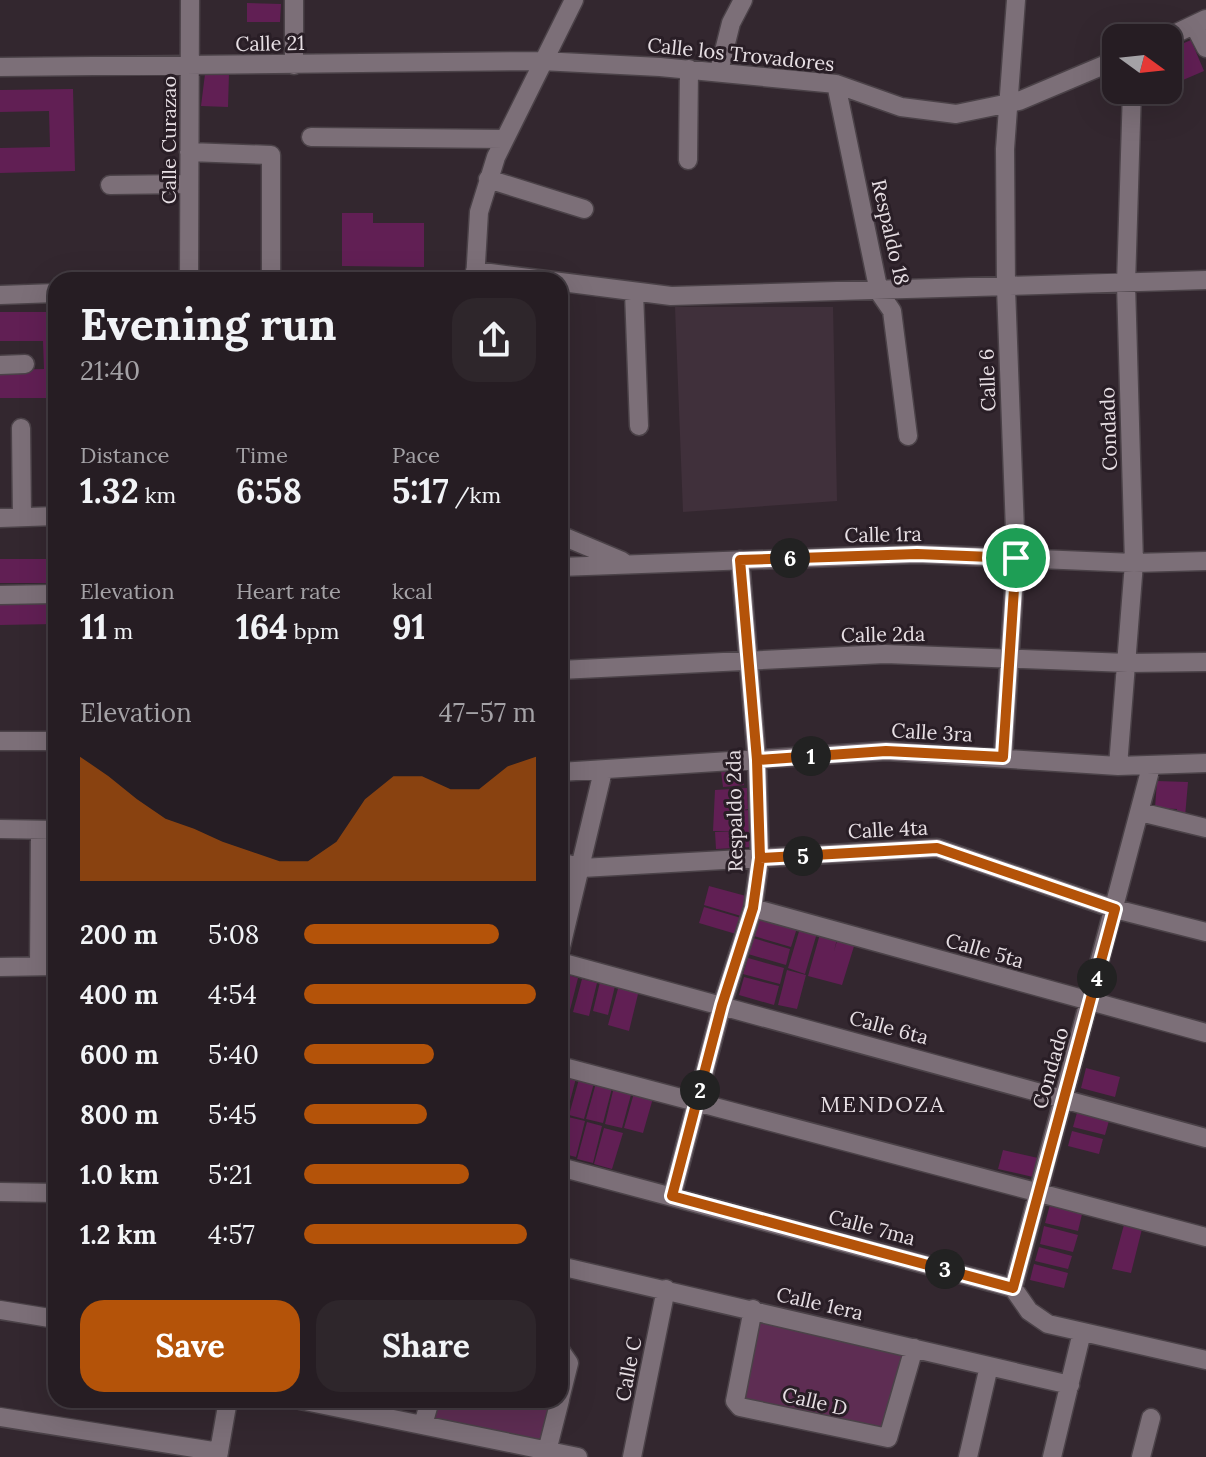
<!DOCTYPE html>
<meta charset="utf-8">
<style>
:root{--surface:#261d23;--page:#2e262b;--text:#f1f3f6;--muted:#a4a2a6;--line:#423b41;--accent:#b45309}
body{margin:0;font-family:Lora,serif;background:var(--page);color:var(--text);height:100vh;display:flex;flex-direction:column;font-size:30px;white-space:nowrap}
*{box-sizing:border-box;margin:0}
p{font-size:26px;color:var(--muted)}
.icon{flex:none;width:44px;height:44px;fill:none;stroke:currentColor;stroke-width:2;stroke-linecap:round;stroke-linejoin:round}
.map{position:relative;flex:1;overflow:hidden}
.details{position:absolute;left:48px;top:272px;width:520px;height:1136px;display:flex;flex-direction:column;background:var(--surface);border-radius:24px;box-shadow:0 8px 32px #0002,0 0 0 2px var(--line)}
.details>*{flex:none}
.needle{width:52px;rotate:105deg}
.fabs{position:absolute;left:1102px;top:24px;display:grid;gap:16px}
.fabs a{display:grid;place-items:center;width:80px;height:80px;border-radius:16px;background:var(--surface);box-shadow:0 8px 32px #0002,0 0 0 2px var(--line);font-size:40px}
.pin{position:absolute;display:grid;place-items:center;width:68px;height:68px;color:#fff;margin:-34px;border:4px solid #fff;border-radius:50%;box-shadow:0 2px 8px #0007}
.km{position:absolute;width:40px;height:40px;margin:-20px;border-radius:50%;background:#222;color:#fff;font-size:22px;line-height:40px;text-align:center}
.round{display:grid;place-items:center;flex:none;width:84px;height:84px;border-radius:24px;background:var(--page)}
.head{display:flex;align-items:center;justify-content:space-between;height:136px;padding:0 32px}
h1{font-size:44px;font-weight:700;line-height:60px}
.metrics{display:grid;grid-template-columns:repeat(3,1fr);gap:12px;height:136px;padding:8px 32px}
.metrics div{display:grid;align-content:center}
.metrics b{font-size:34px;font-weight:700}
.metrics small{font-size:22px;font-weight:400}
.metrics p{font-size:22px}
.chart{height:224px;padding:16px 32px}
.chart p{display:flex;justify-content:space-between}
.chart svg{width:100%;height:144px;margin-top:8px;fill:var(--accent);opacity:.7}
.primary-button{display:flex;gap:16px;margin-top:auto;padding:16px 32px}
.primary-button a{flex:1;height:92px;border-radius:24px;background:var(--accent);color:#fff;font-size:32px;font-weight:700;line-height:92px;text-align:center}
.primary-button a+a{background:var(--page);color:var(--text)}
ul{padding:0 32px;list-style:none;font-size:26px}
li{display:grid;grid-template-columns:128px 96px 1fr;align-items:center;height:60px}
li i{height:20px;border-radius:10px;background:var(--accent)}
.map>svg:first-child{display:block}
</style>
<div class="map">
<svg width="1206" height="1457" viewBox="0 0 1206 1457">
<rect width="100%" height="100%" fill="#33272f"/>
<path fill="#40303b" d="M 675,307 L 833,307 L 837,501 L 683,512 Z"/>
<path fill="#5e2d53" d="M 759,1318 L 908,1356 L 886,1435 L 744,1402 Z
M 438,1400 L 552,1400 L 542,1442 L 434,1419 Z"/>
<path fill="#611f54" d="M 247,3 L 281,4 L 280,22 L 247,22 Z
M 1191,40 L 1204,71 L 1183,80 L 1170,49 Z
M 229,73 L 228,107 L 201,106 L 205,74 Z
M 73,89 L 75,171 L 0,173 L 0,148 L 50,147 L 49,111 L 0,112 L 0,90 Z
M 342,213 L 373,213 L 373,223 L 424,223 L 424,267 L 342,266 Z
M 0,312 L 56,312 L 56,398 L 0,398 L 0,370 L 44,369 L 43,341 L 0,341 Z
M 0,559 L 56,559 L 56,583 L 0,583 Z
M 0,600 L 56,600 L 56,624 L 0,625 Z
M 742,770 L 744,785 L 723,787 L 721,771 Z
M 1157,781 L 1188,782 L 1185,817 L 1177,815 L 1177,809 L 1155,808 Z
M 747,788 L 748,809 L 738,811 L 749,810 L 751,847 L 716,849 L 715,832 L 738,831 L 713,831 L 715,790 Z
M 709,886 L 746,896 L 741,916 L 704,905 Z
M 704,907 L 741,918 L 736,934 L 699,923 Z
M 759,917 L 797,928 L 791,947 L 754,936 Z
M 800,928 L 817,933 L 805,974 L 788,968 Z
M 820,934 L 837,939 L 834,951 L 838,938 L 855,943 L 842,985 L 808,976 Z
M 753,938 L 790,949 L 786,965 L 748,954 Z
M 748,958 L 784,968 L 780,984 L 743,974 Z
M 787,970 L 806,975 L 797,1009 L 778,1005 Z
M 562,973 L 578,978 L 570,1010 L 560,1008 Z
M 744,977 L 779,986 L 774,1005 L 739,995 Z
M 582,979 L 597,983 L 589,1016 L 573,1012 Z
M 600,982 L 615,986 L 608,1015 L 593,1011 Z
M 619,985 L 639,990 L 629,1031 L 608,1025 Z
M 1086,1068 L 1120,1077 L 1115,1097 L 1081,1088 Z
M 560,1074 L 576,1078 L 567,1113 L 560,1112 Z
M 579,1079 L 594,1083 L 584,1119 L 569,1115 Z
M 596,1083 L 612,1088 L 603,1123 L 586,1119 Z
M 614,1087 L 632,1091 L 622,1128 L 605,1124 Z
M 634,1093 L 653,1098 L 643,1133 L 624,1128 Z
M 1078,1109 L 1110,1117 L 1105,1135 L 1073,1127 Z
M 568,1117 L 585,1121 L 576,1157 L 560,1153 Z
M 587,1122 L 602,1126 L 593,1163 L 577,1159 Z
M 604,1128 L 623,1133 L 612,1169 L 594,1164 Z
M 1072,1131 L 1103,1139 L 1099,1154 L 1068,1146 Z
M 1003,1150 L 1038,1158 L 1033,1177 L 998,1169 Z
M 560,1173 L 570,1176 L 561,1206 L 560,1206 Z
M 1051,1201 L 1083,1210 L 1078,1231 L 1045,1223 Z
M 1125,1221 L 1143,1225 L 1131,1273 L 1112,1269 Z
M 1044,1226 L 1078,1235 L 1073,1252 L 1040,1244 Z
M 1039,1247 L 1072,1256 L 1068,1269 L 1035,1261 Z
M 1034,1264 L 1068,1273 L 1064,1288 L 1030,1280 Z"/>
<g fill="none" stroke-linecap="round" stroke-linejoin="round">
<defs>
<path id="minor" d="M 1194,25 L 1206,48
M 1166,38 L 1206,19
M 294,65 L 294,0
M 0,67 L 541,61 L 660,67 L 836,84 L 901,107 L 956,114 L 1019,101 L 1116,60
M 719,71 L 731,23 L 743,0
M 836,84 L 879,292 L 892,311 L 908,436
M 311,137 L 503,139
M 189,152 L 271,155 L 271,280
M 688,160 L 689,69
M 488,179 L 584,209
M 110,185 L 189,184
M 475,271 L 671,296 L 1206,280
M 189,280 L 190,0
M 475,280 L 479,212 L 496,157 L 574,0
M 634,292 L 639,426
M 0,295 L 56,293
M 0,365 L 25,364
M 21,428 L 22,517
M 0,518 L 56,516
M 560,535 L 622,561
M 560,567 L 917,554 L 1134,563 L 1206,561
M 0,595 L 55,594
M 560,670 L 885,654 L 1128,663 L 1206,662
M 0,741 L 56,741
M 1003,757 L 1016,558 L 1006,288 L 1005,149 L 1016,0
M 1118,766 L 1134,563 L 1126,284 L 1132,90
M 560,772 L 886,751 L 1118,766 L 1206,763
M 1140,812 L 1206,828
M 0,829 L 56,830
M 560,862 L 582,868 L 937,848 L 1115,909 L 1206,932
M 753,908 L 1206,1033
M 560,951 L 603,771
M 560,962 L 1206,1138
M 39,966 L 40,830
M 0,967 L 56,966
M 560,1066 L 1206,1237
M 560,1167 L 1013,1288 L 1029,1311 L 1048,1324 L 1206,1360
M 0,1192 L 56,1193
M 672,1196 L 722,1005 L 753,908 L 760,858 L 757,760 L 740,560
M 560,1266 L 1070,1385
M 1013,1288 L 1151,767
M 753,1309 L 735,1401 L 740,1407 L 888,1438 L 914,1348
M 0,1310 L 56,1319
M 560,1350 L 569,1363 L 560,1399
M 300,1400 L 578,1457
M 0,1417 L 219,1452
M 423,1425 L 430,1400
M 547,1451 L 560,1400
M 218,1457 L 228,1400
M 632,1457 L 666,1289
M 968,1457 L 989,1366
M 1052,1457 L 1082,1332
M 1141,1457 L 1151,1418"/>
</defs>
<use href="#minor" stroke="#4b4248" stroke-width="21"/>
<use href="#minor" stroke="#7c6f78" stroke-width="18"/>
</g>
<g fill="none" stroke-linecap="round" stroke-linejoin="round">
<defs>
<path id="route" d="M 1016,558 L 1003,757 L 886,751 L 757,760 L 760,858 L 753,908 L 722,1005 L 672,1196 L 1013,1288 L 1115,909 L 937,848 L 760,858 L 757,760 L 740,560 L 917,554 L 1016,558"/>
</defs>
<use href="#route" stroke="#fff" stroke-width="16"/>
<use href="#route" stroke="#b45309" stroke-width="10"/>
</g>
<g text-anchor="middle" dominant-baseline="central" stroke-width="6" stroke-linejoin="round" paint-order="stroke">
<g font-size="20" fill="#e7dfe4" stroke="#291e26">
<text transform="translate(270 43) rotate(-1)">Calle 21</text>
<text transform="translate(741 54) rotate(6)">Calle los Trovadores</text>
<text transform="translate(168 140) rotate(-90)">Calle Curazao</text>
<text transform="translate(891 232) rotate(77)">Respaldo 18</text>
<text transform="translate(987 380) rotate(-92)">Calle 6</text>
<text transform="translate(1108 429) rotate(-92)">Condado</text>
<text transform="translate(883 534) rotate(-1)">Calle 1ra</text>
<text transform="translate(883 634) rotate(-1)">Calle 2da</text>
<text transform="translate(932 732) rotate(3)">Calle 3ra</text>
<text transform="translate(734 811) rotate(-91)">Respaldo 2da</text>
<text transform="translate(888 829) rotate(-3)">Calle 4ta</text>
<text transform="translate(985 950) rotate(16)">Calle 5ta</text>
<text transform="translate(889 1027) rotate(15)">Calle 6ta</text>
<text transform="translate(1050 1068) rotate(-74)">Condado</text>
<text transform="translate(872 1227) rotate(15)">Calle 7ma</text>
<text transform="translate(820 1303) rotate(13)">Calle 1era</text>
<text transform="translate(628 1369) rotate(-79)">Calle C</text>
<text transform="translate(815 1401) rotate(13)">Calle D</text>
</g>
<g font-size="22" letter-spacing="2" fill="#e7dfe4" stroke="#291e26">
<text x="883" y="1104">MENDOZA</text>
</g>
</g>
</svg>
<div class="fabs">
<a><svg class="needle" viewBox="-14 -14 28 28"><path d="M0-13l5 13h-10z" fill="#e53935"/><path d="M0 13l5-13h-10z" fill="#a4a2a6"/></svg></a>
</div>
<div class="pin" style="left:1016px;top:558px;background:#1e9e55"><svg class="icon" aria-label="arrive" viewBox="0 0 24 24"><path d="M6 21V4h12l-3 4 3 4H6"/></svg></div>
<b class="km" style="left:811px;top:756px">1</b>
<b class="km" style="left:700px;top:1090px">2</b>
<b class="km" style="left:945px;top:1269px">3</b>
<b class="km" style="left:1097px;top:978px">4</b>
<b class="km" style="left:803px;top:856px">5</b>
<b class="km" style="left:790px;top:558px">6</b>
<section class="details">
<div class="head"><div><h1>Evening run</h1><p>21:40</p></div><a class="round"><svg class="icon" aria-label="share" viewBox="0 0 24 24"><path d="M12 15V3M7 8l5-5 5 5M5 13v7h14v-7"/></svg></a></div>
<div class="metrics">
<div><p>Distance</p><b>1.32<small> km</small></b></div>
<div><p>Time</p><b>6:58</b></div>
<div><p>Pace</p><b>5:17<small> /km</small></b></div>
</div>
<div class="metrics">
<div><p>Elevation</p><b>11<small> m</small></b></div>
<div><p>Heart rate</p><b>164<small> bpm</small></b></div>
<div><p>kcal</p><b>91</b></div>
</div>
<div class="chart"><p><span>Elevation</span>47–57 m</p>
<svg viewBox="0 0 160 44" preserveAspectRatio="none"><path d="M0 44V6L10 12L20 19L30 25L40 28L50 32L60 35L70 38L80 38L90 32L100 19L110 12L120 12L130 16L140 16L150 9L160 6V44z"/></svg>
</div>
<ul>
<li><b>200 m</b>5:08<i style="width:84%"></i></li>
<li><b>400 m</b>4:54<i style="width:100%"></i></li>
<li><b>600 m</b>5:40<i style="width:56%"></i></li>
<li><b>800 m</b>5:45<i style="width:53%"></i></li>
<li><b>1.0 km</b>5:21<i style="width:71%"></i></li>
<li><b>1.2 km</b>4:57<i style="width:96%"></i></li>
</ul>
<div class="primary-button"><a>Save</a><a>Share</a></div>
</section>
</div>
